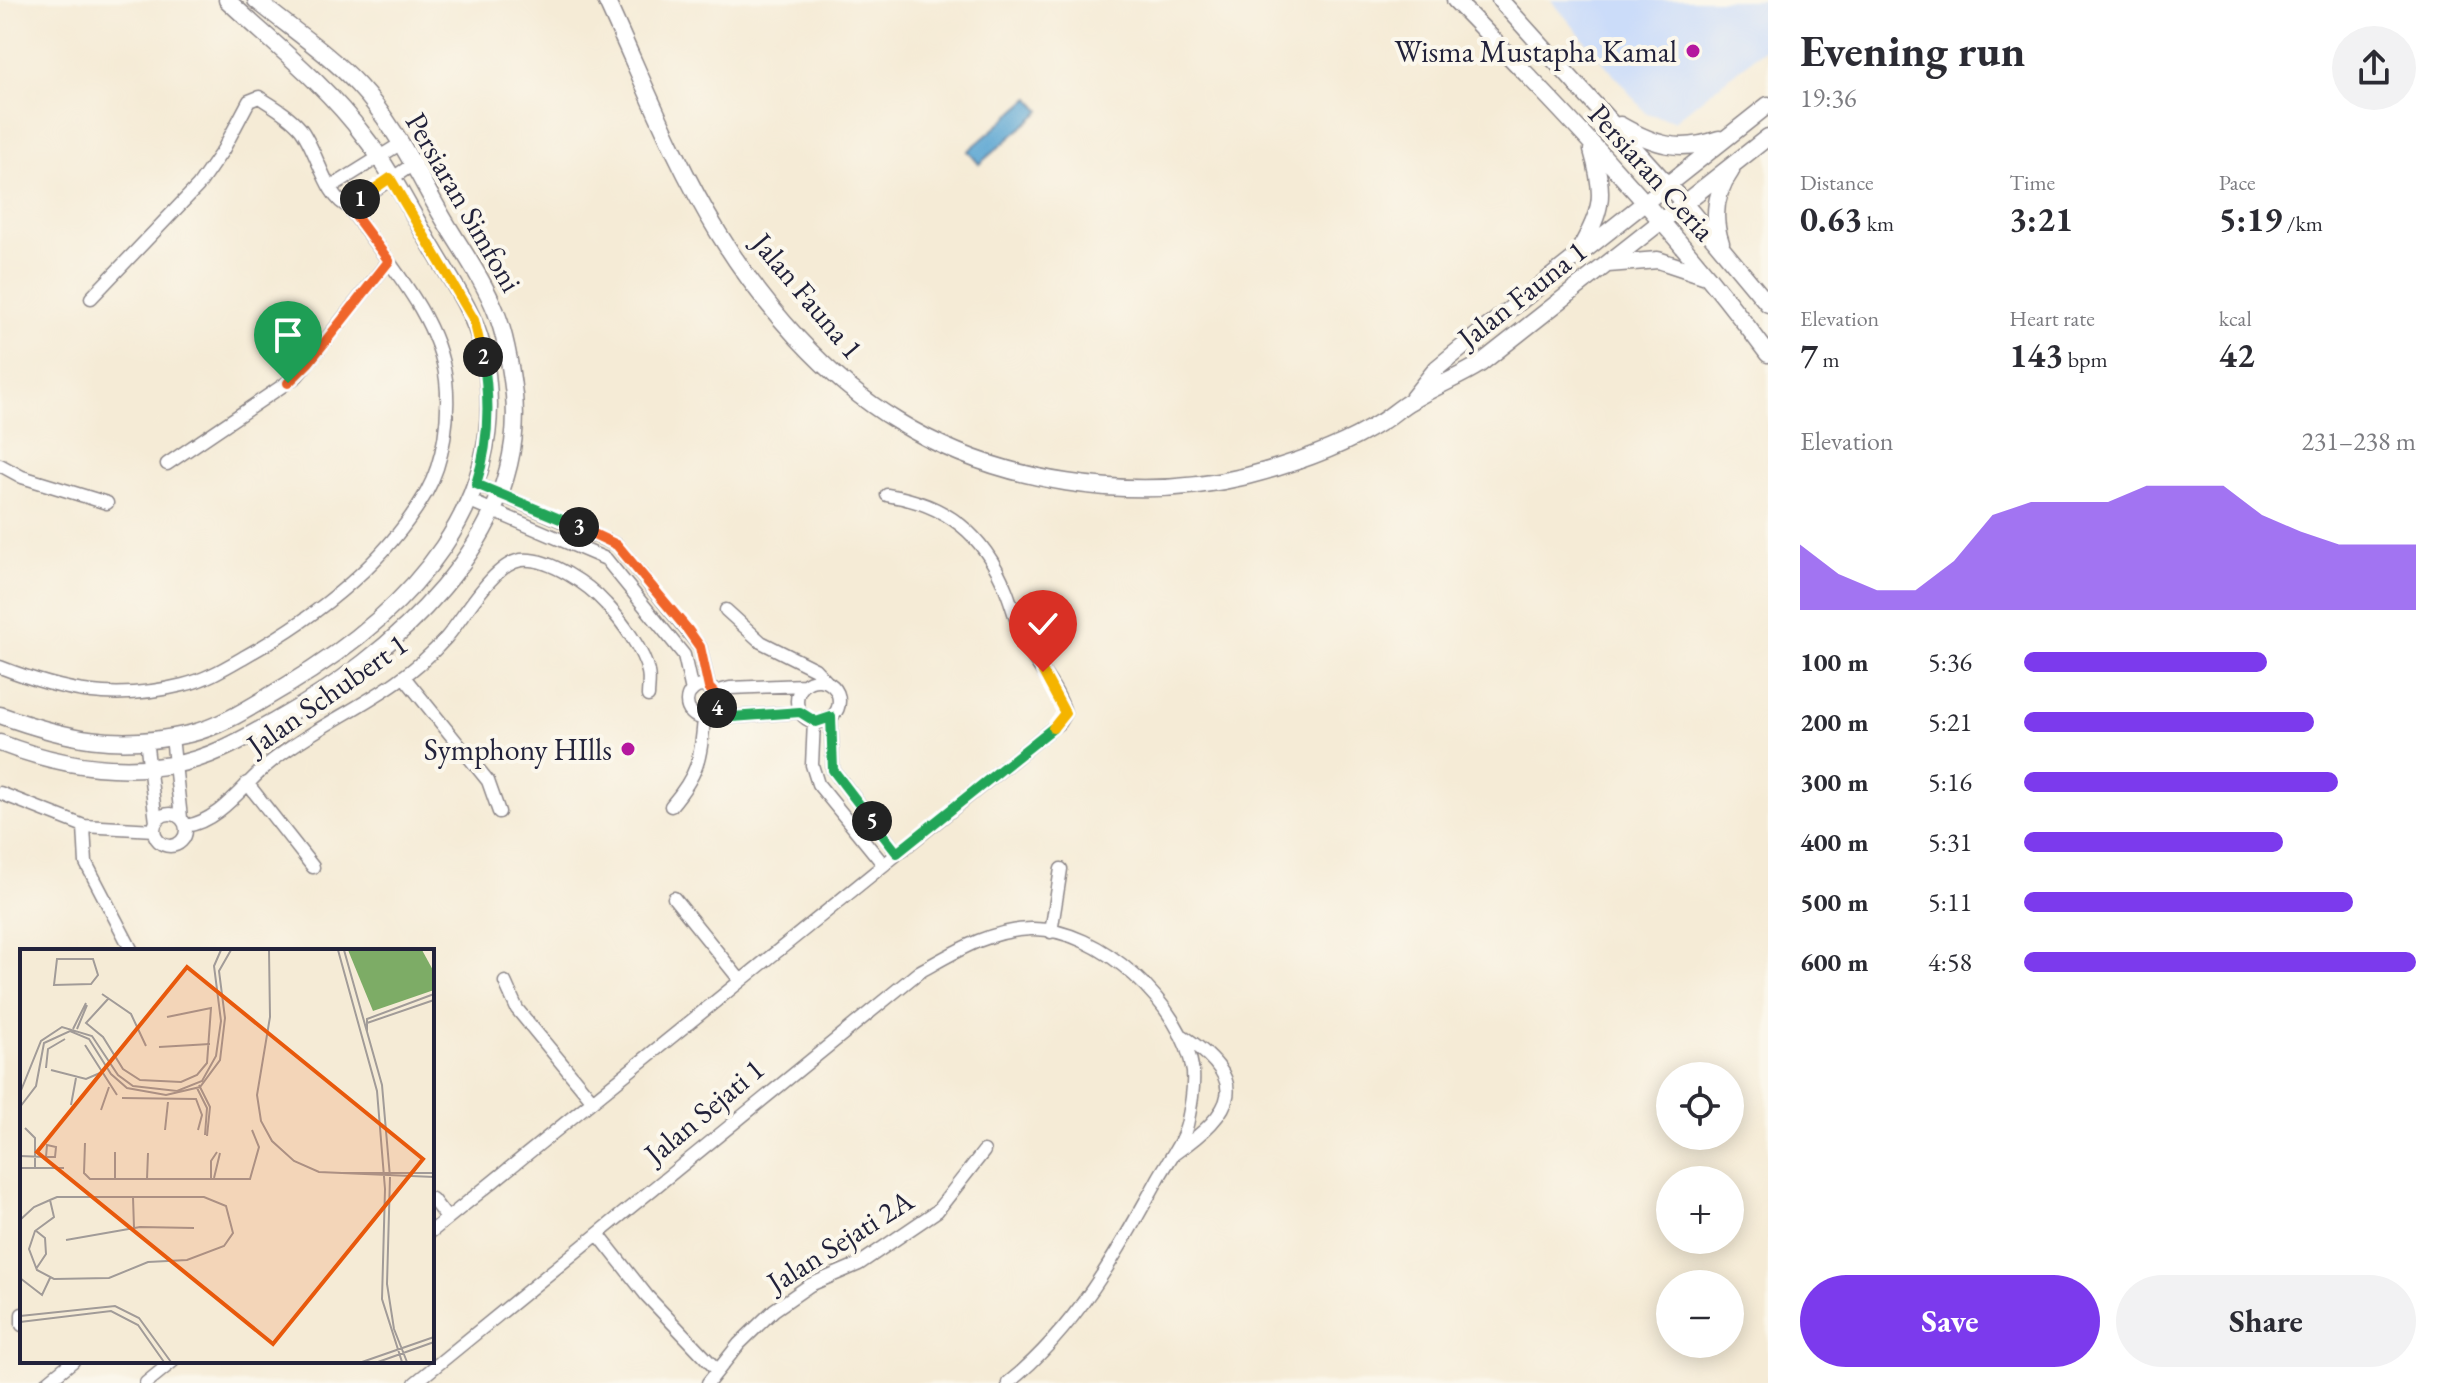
<!DOCTYPE html>
<meta charset="utf-8">
<style>
:root{--surface:#fff;--page:#f2f2f3;--text:#2b2b33;--muted:#7c7c81;--accent:#7c3aed}
body{margin:0;font-family:"EB Garamond",serif;background:var(--page);color:var(--text);height:100vh;display:flex;flex-direction:column;font-size:30px;white-space:nowrap}
*{box-sizing:border-box;margin:0}
p{font-size:26px;color:var(--muted)}
.icon{flex:none;width:44px;height:44px;fill:none;stroke:currentColor;stroke-width:2;stroke-linecap:round;stroke-linejoin:round}
.map{position:relative;flex:1;overflow:hidden}
.side{display:flex;flex-direction:column;background:var(--surface);width:680px}
.side>*{flex:none}
.tools{position:absolute;left:1656px;top:1062px;display:grid;gap:16px}
.tools a{display:grid;place-items:center;width:88px;height:88px;border-radius:50%;background:var(--surface);box-shadow:0 4px 20px #0003;font-size:40px}
.pin{position:absolute;display:grid;place-items:center;width:68px;height:68px;color:#fff;margin:-82px -34px;border-radius:50% 50% 50% 0;rotate:-45deg;box-shadow:0 0 8px #0007}
.pin .icon{rotate:45deg}
.km{position:absolute;width:40px;height:40px;margin:-20px;border-radius:50%;background:#222;color:#fff;font-size:22px;line-height:40px;text-align:center}
.round{display:grid;place-items:center;flex:none;width:84px;height:84px;border-radius:42px;background:var(--page)}
.headline{display:flex;align-items:center;justify-content:space-between;height:136px;padding:0 32px}
h1{font-size:44px;font-weight:700;line-height:60px}
.figures{display:grid;grid-template-columns:repeat(3,1fr);gap:12px;height:136px;padding:8px 32px}
.figures div{display:grid;align-content:center}
.figures b{font-size:34px;font-weight:700}
.figures small{font-size:22px;font-weight:400}
.figures p{font-size:22px}
.chart{height:224px;padding:16px 32px}
.chart p{display:flex;justify-content:space-between}
.chart svg{width:100%;height:144px;margin-top:8px;fill:var(--accent);opacity:.7}
.action{display:flex;gap:16px;margin-top:auto;padding:16px 32px}
.action a{flex:1;height:92px;border-radius:48px;background:var(--accent);color:#fff;font-size:32px;font-weight:700;line-height:92px;text-align:center}
.action a+a{background:var(--page);color:var(--text)}
ul{padding:0 32px;list-style:none;font-size:26px}
li{display:grid;grid-template-columns:128px 96px 1fr;align-items:center;height:60px}
li i{height:20px;border-radius:10px;background:var(--accent)}
main{display:flex;flex:1;min-height:0}
.map>svg:first-child{display:block}
</style>
<main>
<div class="map">
<svg width="1768" height="1383" viewBox="0 0 1768 1383">
<rect width="100%" height="100%" fill="#fbf7ec"/>
<filter id="ink" filterUnits="userSpaceOnUse"><feTurbulence type="fractalNoise" baseFrequency=".0125" numOctaves="2"/><feDisplacementMap in="SourceGraphic" scale="16" xChannelSelector="R" yChannelSelector="G"/><feConvolveMatrix kernelMatrix="1 2 1 2 8 2 1 2 1" color-interpolation-filters="sRGB"/></filter>
<filter id="wash" filterUnits="userSpaceOnUse"><feTurbulence type="fractalNoise" baseFrequency=".006" numOctaves="4" result="noise"/><feDisplacementMap in="SourceGraphic" scale="32" xChannelSelector="R" yChannelSelector="G"/><feGaussianBlur stdDeviation="1.8" result="paint"/><feColorMatrix in="noise" values="0 0 0 0 0 0 0 0 0 0 0 0 0 0 0 0 0 1.4 0 .05"/><feComposite in="paint" operator="in"/></filter>
<g filter="url(#wash)">
<rect width="100%" height="100%" fill="#f5ebd6"/>
<path fill="#cbdcf9" d="M 1551,0 L 1768,0 L 1768,46 L 1674,121 L 1646,113 Z"/>
<path fill="#5aa5d2" stroke="#3e6486" stroke-width="2" d="M 1030,98 L 1041,111 L 979,164 L 968,151 Z"/>
</g>
<g filter="url(#ink)">
<g fill="none" stroke-linecap="round" stroke-linejoin="round">
<defs>
<path id="minor" d="M 331,187 L 400,144
M 349,207 L 412,165
M 167,464 L 297,376 L 389,261
M 0,465 L 22,477 L 107,503
M 476,484 L 617,545 L 700,647 L 709,688
M 470,501 L 606,559 L 684,655 L 692,691
M 726,610 L 761,642 L 815,669 L 827,682
M 0,667 C 64,692 114,702 183,685 C 205,680 225,668 244,657 C 316,617 384,565 426,493 C 444,461 450,416 446,380 C 438,314 385,260 349,207 C 326,199 317,149 300,128 C 289,115 273,106 259,97 L 249,101 L 223,150 L 198,186 L 91,298
M 404,677 L 488,781 L 499,812
M797 701a21 21 0 1 1 42 0a21 21 0 1 1-42 0Z
M687 702a16 16 0 1 1 32 0a16 16 0 1 1-32 0Z
M 715,692 L 730,688 L 805,685
M 716,711 L 732,717 L 800,712
M 831,717 L 833,770 L 897,853
M 814,721 L 812,765 L 818,784 L 883,864
M 172,737 L 181,818
M 146,739 L 156,822
M 247,783 L 313,867
M 0,793 L 84,826 L 154,830
M 671,806 C 698,774 701,759 704,718
M154 830a16 16 0 1 1 32 0a16 16 0 1 1-32 0Z
M 84,826 L 86,863 L 132,951
M 186,826 C 221,821 245,782 272,761 C 329,716 396,695 446,638 C 464,617 493,564 521,560 C 549,557 589,585 606,604 C 621,620 644,651 648,672 C 650,679 648,688 648,696
M 674,898 L 740,980
M 1051,932 L 1061,869
M 505,982 L 517,1009 L 592,1100
M 1174,1154 C 1236,1110 1252,1081 1180,1034
M 432,1199 L 447,1218
M 432,1231 L 1059,723 L 1065,713 C 1058,689 1040,670 1028,649 C 1018,630 1014,610 1006,590 C 984,534 946,504 887,495
M 598,1234 L 647,1296 L 717,1370
M 22,1314 L 22,1325
M 46,1383 L 73,1361
M 146,1383 L 173,1361
M 415,1383 L 919,972 C 955,952 989,930 1031,929 C 1099,927 1184,1006 1193,1072 C 1194,1086 1191,1106 1188,1120 C 1185,1140 1167,1162 1158,1179 C 1116,1255 1076,1328 1008,1383
M 708,1383 L 739,1344 L 774,1310 L 810,1285 L 859,1264 L 937,1211 L 984,1151"/>
<path id="tertiary" d="M 606,0 C 642,78 674,161 719,234 C 763,305 825,378 897,421 C 997,483 1133,504 1247,476 C 1293,464 1341,448 1381,422 C 1391,416 1400,407 1411,401 C 1433,387 1458,378 1480,364 L 1768,137
M 1455,0 C 1564,112 1675,228 1768,354
M 1500,0 L 1683,202 L 1768,304
M 1620,125 C 1655,145 1680,153 1719,139
M 1721,243 C 1712,217 1715,193 1731,171
M 1580,249 C 1603,209 1605,195 1592,150
M 1608,264 L 1658,260 L 1706,276
M 1413,398 L 1437,368 L 1465,345 L 1768,105
M 0,715 C 67,739 117,750 189,734 C 224,726 255,704 286,686 C 408,613 518,501 482,346 C 473,311 451,280 433,249 C 411,212 391,170 364,136 C 326,85 273,43 227,0
M 0,743 C 54,764 114,774 172,765 C 210,759 245,738 277,720 C 390,657 527,539 514,395 C 511,369 506,337 496,312 C 483,279 461,249 443,218 C 417,173 394,123 358,85 C 328,53 290,28 256,0"/>
</defs>
<use href="#minor" stroke="#8c8688" stroke-width="15"/>
<use href="#tertiary" stroke="#8c8688" stroke-width="19"/>
<use href="#minor" stroke="#fff" stroke-width="12"/>
<use href="#tertiary" stroke="#fff" stroke-width="16"/>
</g>
</g>
<g fill="none" stroke-linecap="round" stroke-linejoin="round" filter="url(#ink)">
<defs>
<path id="split-1" d="M 288,383 L 309,362 L 389,261 L 349,207 L 360,199"/>
<path id="split-2" d="M 360,199 L 390,178 L 474,320 L 483,357"/>
<path id="split-3" d="M 483,357 C 490,400 490,442 476,484 L 579,527"/>
<path id="split-4" d="M 579,527 L 617,545 L 688,630 L 700,647 L 709,688 L 718,697 L 717,708"/>
<path id="split-5" d="M 717,708 L 732,717 L 800,712 L 816,722 L 831,717 L 833,770 L 872,821"/>
<path id="split-6" d="M 872,821 L 897,853 L 1053,728"/>
<path id="split-7" d="M 1043,672 L 1065,713 L 1053,728"/>
</defs>
<use href="#split-1" stroke="#fff" stroke-width="16"/>
<use href="#split-2" stroke="#fff" stroke-width="16"/>
<use href="#split-3" stroke="#fff" stroke-width="16"/>
<use href="#split-4" stroke="#fff" stroke-width="16"/>
<use href="#split-5" stroke="#fff" stroke-width="16"/>
<use href="#split-6" stroke="#fff" stroke-width="16"/>
<use href="#split-7" stroke="#fff" stroke-width="16"/>
<use href="#split-1" stroke="#f0652b" stroke-width="10"/>
<use href="#split-2" stroke="#f5b400" stroke-width="10"/>
<use href="#split-3" stroke="#22a559" stroke-width="10"/>
<use href="#split-4" stroke="#f0652b" stroke-width="10"/>
<use href="#split-5" stroke="#22a559" stroke-width="10"/>
<use href="#split-6" stroke="#22a559" stroke-width="10"/>
<use href="#split-7" stroke="#f5b400" stroke-width="10"/>
</g>
<g fill="#b5179e" stroke="#fbf7ec" stroke-width="3">
<circle cx="1693" cy="51" r="8"/>
<circle cx="628" cy="749" r="8"/>
</g>
<g text-anchor="middle" dominant-baseline="central" stroke-width="8" stroke-linejoin="round" paint-order="stroke">
<g font-size="30" fill="#22223b" stroke="#fbf7ec" text-anchor="end">
<text x="1677" y="51">Wisma Mustapha Kamal</text>
<text x="612" y="749">Symphony HIlls</text>
</g>
<g font-size="30" fill="#22223b" stroke="#fbf7ec">
<text transform="translate(1652 172) rotate(48)">Persiaran Ceria</text>
<text transform="translate(464 202) rotate(60)">Persiaran Simfoni</text>
<text transform="translate(1522 294) rotate(-38)">Jalan Fauna 1</text>
<text transform="translate(808 296) rotate(50)">Jalan Fauna 1</text>
<text transform="translate(327 694) rotate(-35)">Jalan Schubert 1</text>
<text transform="translate(704 1111) rotate(-40)">Jalan Sejati 1</text>
<text transform="translate(840 1241) rotate(-32)">Jalan Sejati 2A</text>
</g>
</g>
<g transform="translate(20 949)">
<rect width="414" height="414" fill="#f5ebd6"/>
<path d="M 328,1 L 402,1 L 414,23 L 414,41 L 353,62 Z" fill="#7dac66"/>
<path fill="none" stroke="#a19b98" stroke-width="2" d="M 249,1 L 250,68 L 237,146 L 241,172 L 252,192 L 274,212 L 299,223 L 414,228M 318,1 L 357,142 L 365,240 L 362,350 L 382,413M 324,1 L 362,136 L 370,228 L 367,335 L 374,380 L 387,413M 37,10 L 73,10 L 78,26 L 71,35 L 34,36 ZM 82,45 L 111,65 L 126,97M 88,50 L 66,74 L 83,88 L 103,120 L 120,131 L 161,133 L 177,126 L 187,114 L 191,59 L 147,68M 347,74 L 414,51M 53,80 L 66,54M 57,80 L 67,56M 347,83 L 347,70 L 414,45M 65,96 L 97,146M 139,98 L 190,95M 26,119 L 28,100 L 45,90M 31,121 L 66,130 L 80,124M 179,136 L 190,158 L 187,187M 177,139 L 187,159 L 185,186M 0,144 L 21,92 L 42,78 L 72,87 L 98,126 L 113,137 L 157,142 L 182,132 L 196,107 L 201,72 L 194,17 L 201,1M 102,149 L 176,150 L 182,166 L 178,181M 51,156 L 56,129M 0,158 L 16,137 L 24,94 L 50,82 L 69,90 L 91,125 L 107,139 L 146,146 L 180,138 L 200,111 L 205,69 L 199,22 L 211,1M 81,161 L 89,138M 5,179 L 15,189 L 15,219M 145,181 L 148,153M 65,194 L 64,224 L 70,230 L 230,230 L 239,198 L 232,181M 0,207 L 26,208 L 35,208 L 36,198 L 27,196 L 26,208M 0,219 L 44,219M 315,224 L 414,224M 95,229 L 95,203M 191,229 L 191,212 L 197,203M 194,229 L 200,204M 127,230 L 128,204M 113,248 L 114,279M 0,271 L 14,258 L 30,251 L 37,248 L 184,248 L 206,257 L 213,284 L 204,297 L 167,311 L 128,313 L 89,329 L 34,330 L 17,321 L 9,300 L 15,282 L 34,268 L 30,251M 15,281 L 25,289 L 26,305 L 16,320M 46,291 L 120,278 L 174,279M 0,329 L 22,346 L 30,329M 0,367 L 95,357 L 119,369 L 151,413M 0,373 L 91,362 L 118,376 L 144,413M 342,413 L 414,388M 358,413 L 414,393"/>
<path fill="#e8590c" fill-opacity="0.15" stroke="#e8590c" stroke-width="4" d="M 167,18 L 403,210 L 253,395 L 17,203 Z"/>
<rect width="414" height="414" fill="none" stroke="#22223b" stroke-width="4"/>
</g>
</svg>
<div class="tools">
<a><svg class="icon" aria-label="locate" viewBox="0 0 24 24"><circle cx="12" cy="12" r="6"/><path d="M12 2v4M12 18v4M2 12h4M18 12h4"/></svg></a>
<a>+</a>
<a>−</a>
</div>
<div class="pin" style="left:288px;top:383px;background:#1e9e55"><svg class="icon" aria-label="arrive" viewBox="0 0 24 24"><path d="M6 21V4h12l-3 4 3 4H6"/></svg></div>
<div class="pin" style="left:1043px;top:672px;background:#d93025"><svg class="icon" aria-label="check" viewBox="0 0 24 24"><path d="M5 12l5 5 9-10"/></svg></div>
<b class="km" style="left:360px;top:199px">1</b>
<b class="km" style="left:483px;top:357px">2</b>
<b class="km" style="left:579px;top:527px">3</b>
<b class="km" style="left:717px;top:708px">4</b>
<b class="km" style="left:872px;top:821px">5</b>
</div>
<section class="side">
<div class="headline"><div><h1>Evening run</h1><p>19:36</p></div><a class="round"><svg class="icon" aria-label="share" viewBox="0 0 24 24"><path d="M12 15V3M7 8l5-5 5 5M5 13v7h14v-7"/></svg></a></div>
<div class="figures">
<div><p>Distance</p><b>0.63<small> km</small></b></div>
<div><p>Time</p><b>3:21</b></div>
<div><p>Pace</p><b>5:19<small> /km</small></b></div>
</div>
<div class="figures">
<div><p>Elevation</p><b>7<small> m</small></b></div>
<div><p>Heart rate</p><b>143<small> bpm</small></b></div>
<div><p>kcal</p><b>42</b></div>
</div>
<div class="chart"><p><span>Elevation</span>231–238 m</p>
<svg viewBox="0 0 160 44" preserveAspectRatio="none"><path d="M0 44V24L10 33L20 38L30 38L40 29L50 15L60 11L70 11L80 11L90 6L100 6L110 6L120 15L130 20L140 24L150 24L160 24V44z"/></svg>
</div>
<ul>
<li><b>100 m</b>5:36<i style="width:62%"></i></li>
<li><b>200 m</b>5:21<i style="width:74%"></i></li>
<li><b>300 m</b>5:16<i style="width:80%"></i></li>
<li><b>400 m</b>5:31<i style="width:66%"></i></li>
<li><b>500 m</b>5:11<i style="width:84%"></i></li>
<li><b>600 m</b>4:58<i style="width:100%"></i></li>
</ul>
<div class="action"><a>Save</a><a>Share</a></div>
</section>
</main>
